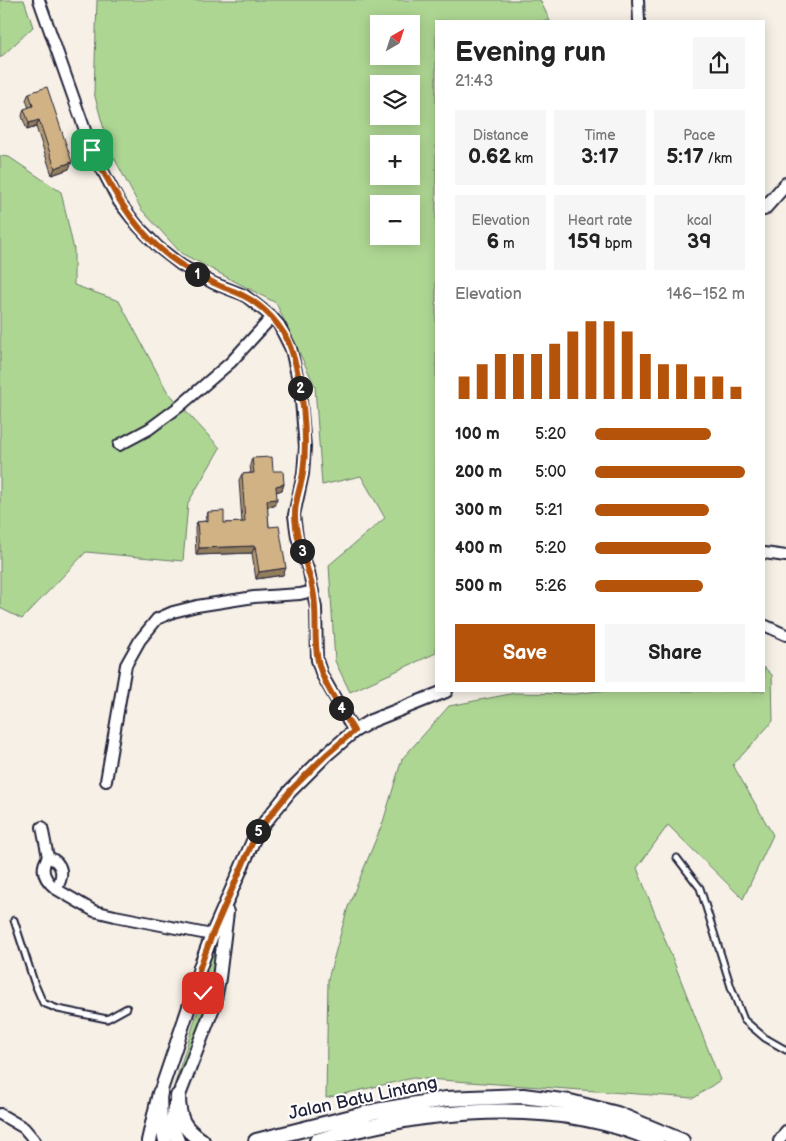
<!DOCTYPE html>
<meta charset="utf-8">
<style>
:root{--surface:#fff;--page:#f6f6f6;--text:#222;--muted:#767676;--accent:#b45309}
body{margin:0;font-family:"Balsamiq Sans",sans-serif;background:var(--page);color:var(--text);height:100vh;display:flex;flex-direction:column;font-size:19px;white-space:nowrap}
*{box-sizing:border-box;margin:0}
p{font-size:16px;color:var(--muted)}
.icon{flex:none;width:28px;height:28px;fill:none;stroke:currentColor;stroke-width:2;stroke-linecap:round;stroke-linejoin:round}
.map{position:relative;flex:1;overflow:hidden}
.details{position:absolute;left:435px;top:20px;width:330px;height:672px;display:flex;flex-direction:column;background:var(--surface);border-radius:0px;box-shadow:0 2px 12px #0003}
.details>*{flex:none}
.needle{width:32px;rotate:39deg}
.buttons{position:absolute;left:370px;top:15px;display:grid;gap:10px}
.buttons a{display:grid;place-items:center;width:50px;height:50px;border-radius:0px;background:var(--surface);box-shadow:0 2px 12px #0003;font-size:25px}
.pin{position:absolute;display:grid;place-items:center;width:42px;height:42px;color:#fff;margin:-21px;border-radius:10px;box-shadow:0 2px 8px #0006}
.km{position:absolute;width:25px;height:25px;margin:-12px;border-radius:50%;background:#222;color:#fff;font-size:14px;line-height:25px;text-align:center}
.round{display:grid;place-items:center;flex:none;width:52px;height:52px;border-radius:0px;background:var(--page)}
.summary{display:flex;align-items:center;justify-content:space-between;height:85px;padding:0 20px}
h1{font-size:28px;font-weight:600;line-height:38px}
.metrics{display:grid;grid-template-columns:repeat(3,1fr);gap:8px;height:85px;padding:5px 20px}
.metrics div{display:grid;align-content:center;border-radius:0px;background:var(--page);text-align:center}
.metrics b{font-size:21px;font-weight:600}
.metrics small{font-size:14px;font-weight:400}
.metrics p{font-size:14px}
.chart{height:140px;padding:10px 20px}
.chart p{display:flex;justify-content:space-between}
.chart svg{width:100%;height:90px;margin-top:5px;stroke:var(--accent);stroke-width:6}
.action{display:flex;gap:10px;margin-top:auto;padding:10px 20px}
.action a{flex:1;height:58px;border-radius:0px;background:var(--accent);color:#fff;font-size:20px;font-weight:600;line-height:58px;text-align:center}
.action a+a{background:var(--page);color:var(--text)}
ul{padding:0 20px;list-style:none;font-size:16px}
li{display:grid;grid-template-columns:80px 60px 1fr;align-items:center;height:38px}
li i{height:12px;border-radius:6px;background:var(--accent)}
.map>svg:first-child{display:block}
</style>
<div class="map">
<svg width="786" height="1141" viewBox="0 0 786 1141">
<rect width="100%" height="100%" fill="#f6f0e6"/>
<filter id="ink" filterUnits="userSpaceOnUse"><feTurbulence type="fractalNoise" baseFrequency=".02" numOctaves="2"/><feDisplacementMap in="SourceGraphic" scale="10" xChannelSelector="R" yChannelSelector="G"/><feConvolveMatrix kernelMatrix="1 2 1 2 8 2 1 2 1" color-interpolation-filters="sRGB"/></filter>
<g filter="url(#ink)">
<path fill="#aed693" stroke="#687c67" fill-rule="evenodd" d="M 0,0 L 24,0 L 33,27 L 0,58 Z
M 97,0 L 540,0 L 550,21 L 436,21 L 436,653 L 350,692 L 335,661 L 329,565 L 385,518 L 361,476 L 322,485 L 315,386 L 276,303 L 181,253 L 141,209 L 109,148 L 94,93 ZM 379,24 L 411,24 L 411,56 L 379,56 ZM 379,84 L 411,84 L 411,116 L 379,116 ZM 379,144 L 411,144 L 411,176 L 379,176 ZM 379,204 L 411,204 L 411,236 L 379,236 Z
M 0,156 L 9,157 L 61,192 L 74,250 L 74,285 L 119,301 L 167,391 L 220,448 L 188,503 L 183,561 L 86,552 L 22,619 L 0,608 Z
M 764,667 L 772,675 L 773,721 L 733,765 L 773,835 L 743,899 L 668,825 L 637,868 L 720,1080 L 694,1098 L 413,1078 L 326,1098 L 328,979 L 348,907 L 383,822 L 402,759 L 449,706 L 515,693 L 576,694 L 597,691 L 764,691 Z
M 210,955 L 215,956 L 213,987 L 202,984 Z
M 202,998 L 209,1001 L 168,1105 Z"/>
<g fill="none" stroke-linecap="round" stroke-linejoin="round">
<defs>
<path id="service" d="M 677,858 L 700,888 L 731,987 L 744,1020 L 765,1038 L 786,1050
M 14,920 L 34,982 L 43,1003 L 58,1009 L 107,1019 L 127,1008"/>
<path id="minor" d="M 39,0 L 92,150 L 119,202 L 137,225 L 158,247 L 181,265 L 213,283 L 244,295 L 272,317 L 279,325 L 291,349 L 300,389 L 305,447 L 303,474 L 294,515 L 297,537 L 309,572 L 316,608 L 317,660 L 322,675 L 354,731
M 638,0 L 639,21
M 119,445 L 149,429 L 180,406 L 231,362 L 272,317
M 764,553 L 786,556
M 764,625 L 786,635
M 106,781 L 126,665 L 140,640 L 157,619 L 173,612 L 197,606 L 254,597 L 300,594 L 313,591
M 42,827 L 48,857
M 56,889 C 64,876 64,863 48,857 C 39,870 45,880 56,889 L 94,911 L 115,916 L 212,935
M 0,1114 L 24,1128 L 35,1141
M 779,1141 L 786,1131"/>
<path id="tertiary" d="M 764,209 L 786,184
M 165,1141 L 161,1125 L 160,1093 L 192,998 L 200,967 L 212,935 L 257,832 L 290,791 L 326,755 L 354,731 L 371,721 L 446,691
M 178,1141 L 172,1126 L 174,1108 L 214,1005 L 219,978 L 227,912"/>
<path id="secondary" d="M 178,1096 C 178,1119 183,1128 202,1141
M 149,1141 L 160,1093
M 256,1141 L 376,1111 L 446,1099 L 523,1096 L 570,1102 L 617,1114 L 682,1141
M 317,1141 C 420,1109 555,1095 656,1141"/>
</defs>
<use href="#service" stroke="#22223b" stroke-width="9"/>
<use href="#minor" stroke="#22223b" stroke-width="14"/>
<use href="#tertiary" stroke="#22223b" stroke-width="16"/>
<use href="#secondary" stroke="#22223b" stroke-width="18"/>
<use href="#service" stroke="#fff" stroke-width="5"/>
<use href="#minor" stroke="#fff" stroke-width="10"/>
<use href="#tertiary" stroke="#fff" stroke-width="12"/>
<use href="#secondary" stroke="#fff" stroke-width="14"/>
</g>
<path fill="#b39972" stroke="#22223b" d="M 29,93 L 69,169 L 52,175 L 36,127 L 27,130 L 22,116 L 24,109 L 29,108 L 26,100 Z
M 252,458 L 273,471 L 284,484 L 282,490 L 276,492 L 274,506 L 267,507 L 269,527 L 283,575 L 256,579 L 252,553 L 196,555 L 195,528 L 197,522 L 206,521 L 206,519 L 208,512 L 224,523 L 242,522 L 239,480 L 242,474 L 251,473 L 250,465 Z"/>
<path fill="#927d5c" stroke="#22223b" d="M 39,120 L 36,127 L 27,130 L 29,123 Z
M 72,162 L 69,169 L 52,175 L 55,168 Z
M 284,484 L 282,490 L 273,493 L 276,486 Z
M 277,499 L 274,506 L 264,507 L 267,500 Z
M 255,546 L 252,553 L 196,555 L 199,548 Z
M 286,568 L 283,575 L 256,579 L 259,572 Z"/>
<path fill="#d0b284" stroke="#22223b" d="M 47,87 L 72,162 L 55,168 L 39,120 L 29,123 L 24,109 L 33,106 L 29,93 Z
M 272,457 L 273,471 L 283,471 L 284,484 L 276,486 L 277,499 L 267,500 L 269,527 L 279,526 L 286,568 L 259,572 L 255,546 L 199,548 L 197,522 L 208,521 L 208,512 L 224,511 L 224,523 L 245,522 L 242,474 L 254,473 L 252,458 Z"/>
</g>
<g fill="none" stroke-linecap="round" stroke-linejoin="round" filter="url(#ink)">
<defs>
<path id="route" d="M 92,150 C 111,186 127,219 157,246 C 173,261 194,274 214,283 C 223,288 233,290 242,295 C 263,305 284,327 291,349 C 303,384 308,436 303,473 C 301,487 294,502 295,517 C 296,542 308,565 313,590 C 318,613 313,638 318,661 C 322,683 343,711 354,731 L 326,755 L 290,791 L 257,832 L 212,935 L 200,967 L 192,998 L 203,993"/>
</defs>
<use href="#route" stroke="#fff" stroke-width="10"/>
<use href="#route" stroke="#b45309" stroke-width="6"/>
</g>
<g text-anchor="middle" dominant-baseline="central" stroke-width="4" stroke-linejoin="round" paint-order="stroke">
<g font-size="18" fill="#22223b" stroke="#fff">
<text transform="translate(363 1098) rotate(-12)">Jalan Batu Lintang</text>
</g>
</g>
</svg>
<div class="buttons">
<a><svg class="needle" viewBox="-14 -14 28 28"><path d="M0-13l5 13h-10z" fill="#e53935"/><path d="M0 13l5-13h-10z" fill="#767676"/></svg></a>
<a><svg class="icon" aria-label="layers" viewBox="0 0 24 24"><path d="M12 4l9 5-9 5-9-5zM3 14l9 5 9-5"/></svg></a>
<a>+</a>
<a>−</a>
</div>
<div class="pin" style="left:92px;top:150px;background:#1e9e55"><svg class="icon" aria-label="arrive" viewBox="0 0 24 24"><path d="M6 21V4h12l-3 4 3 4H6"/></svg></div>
<div class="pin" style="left:203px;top:993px;background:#d93025"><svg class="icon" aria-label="check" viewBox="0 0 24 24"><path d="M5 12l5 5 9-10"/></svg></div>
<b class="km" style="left:197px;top:274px">1</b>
<b class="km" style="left:300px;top:388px">2</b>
<b class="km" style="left:302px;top:551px">3</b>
<b class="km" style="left:341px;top:708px">4</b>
<b class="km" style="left:258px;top:831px">5</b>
<section class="details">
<div class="summary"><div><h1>Evening run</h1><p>21:43</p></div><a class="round"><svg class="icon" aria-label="share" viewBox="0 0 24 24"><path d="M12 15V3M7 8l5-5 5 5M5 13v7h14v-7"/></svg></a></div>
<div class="metrics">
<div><p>Distance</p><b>0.62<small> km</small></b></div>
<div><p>Time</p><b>3:17</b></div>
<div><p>Pace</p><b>5:17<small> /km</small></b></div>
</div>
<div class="metrics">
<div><p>Elevation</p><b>6<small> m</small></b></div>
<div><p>Heart rate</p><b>159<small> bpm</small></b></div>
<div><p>kcal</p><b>39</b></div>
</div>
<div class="chart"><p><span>Elevation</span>146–152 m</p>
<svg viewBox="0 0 160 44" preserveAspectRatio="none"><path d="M5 44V33M15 44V27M25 44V22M35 44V22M45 44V22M55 44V17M65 44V11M75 44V6M85 44V6M95 44V11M105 44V22M115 44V27M125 44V27M135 44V33M145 44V33M155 44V38"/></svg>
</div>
<ul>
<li><b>100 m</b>5:20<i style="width:77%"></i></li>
<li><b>200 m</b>5:00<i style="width:100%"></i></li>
<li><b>300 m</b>5:21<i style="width:76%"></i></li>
<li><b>400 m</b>5:20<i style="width:77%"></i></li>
<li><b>500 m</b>5:26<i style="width:72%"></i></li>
</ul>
<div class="action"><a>Save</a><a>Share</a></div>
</section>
</div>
